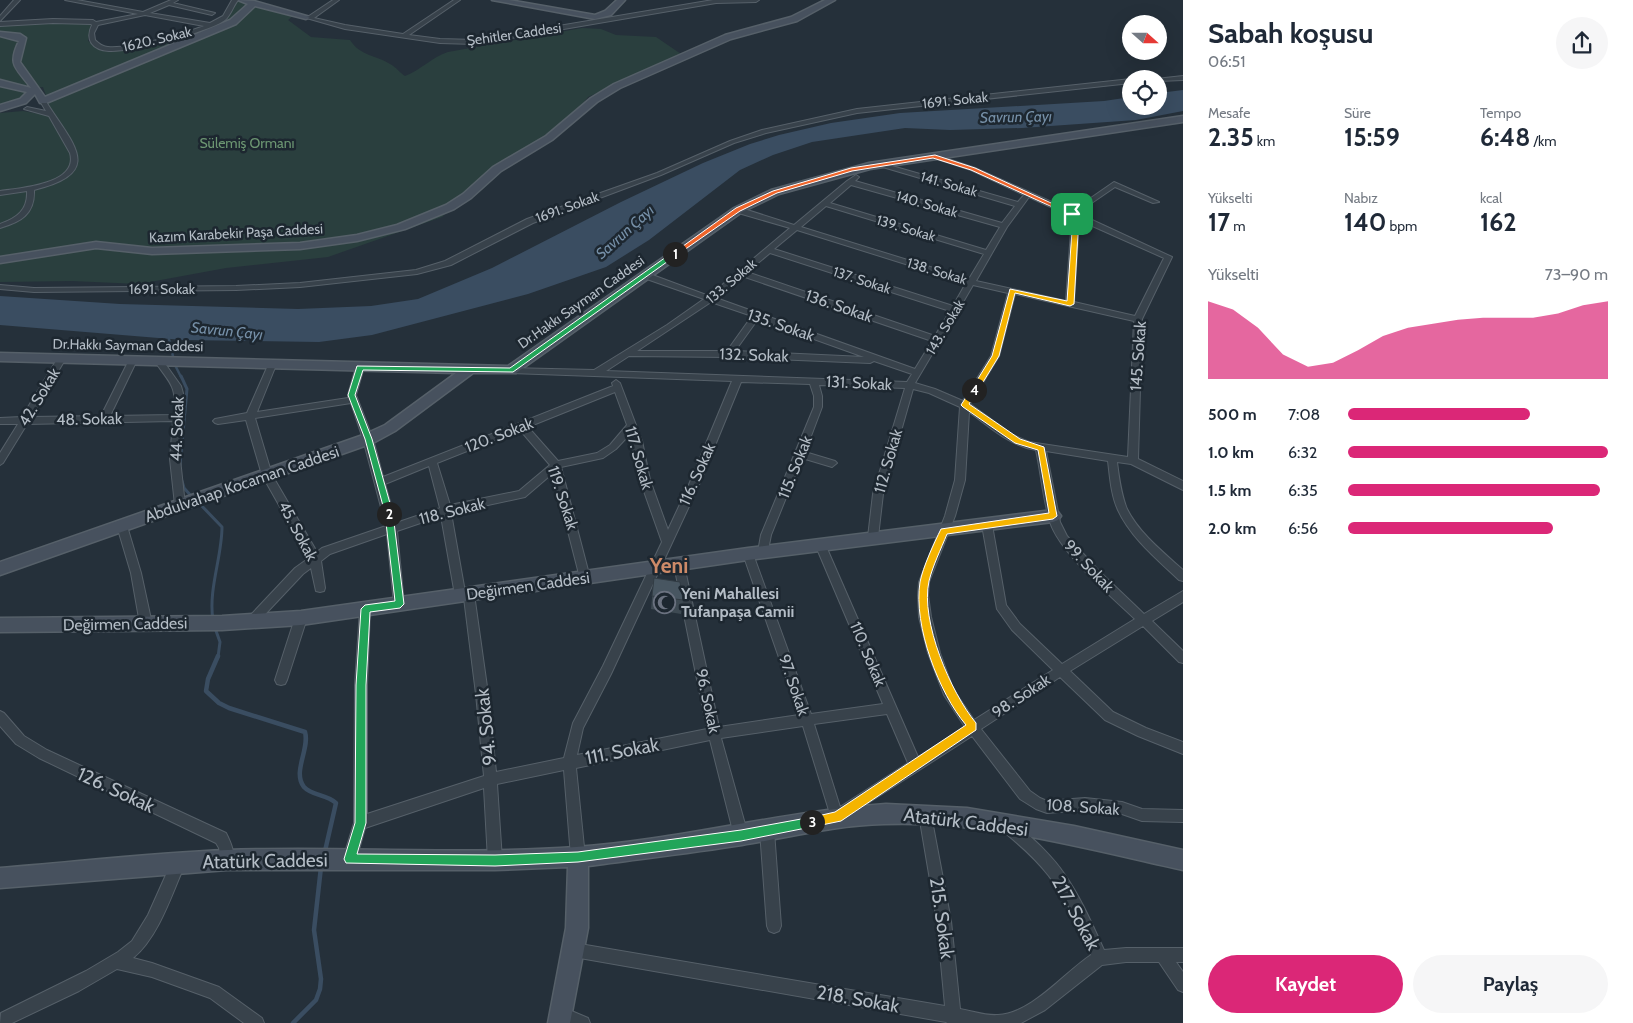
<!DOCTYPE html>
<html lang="tr">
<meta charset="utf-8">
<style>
:root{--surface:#fff;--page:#f6f6f7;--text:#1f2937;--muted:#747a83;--accent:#db2777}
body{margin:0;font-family:Cabin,sans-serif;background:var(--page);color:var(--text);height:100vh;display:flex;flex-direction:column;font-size:19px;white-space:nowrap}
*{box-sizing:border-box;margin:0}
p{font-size:16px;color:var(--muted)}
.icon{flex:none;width:28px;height:28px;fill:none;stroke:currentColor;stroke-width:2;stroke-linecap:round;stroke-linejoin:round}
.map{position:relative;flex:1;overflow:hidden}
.details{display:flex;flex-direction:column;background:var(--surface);width:450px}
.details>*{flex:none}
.needle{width:32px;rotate:111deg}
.buttons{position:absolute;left:1122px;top:15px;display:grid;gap:10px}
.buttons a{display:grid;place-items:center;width:45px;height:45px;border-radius:50%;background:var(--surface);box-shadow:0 5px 20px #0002;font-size:25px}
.pin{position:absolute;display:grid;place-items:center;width:42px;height:42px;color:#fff;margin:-21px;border-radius:10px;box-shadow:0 2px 8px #0006}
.km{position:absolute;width:25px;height:25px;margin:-12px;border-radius:50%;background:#222;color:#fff;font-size:14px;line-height:25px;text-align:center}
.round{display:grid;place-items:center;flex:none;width:52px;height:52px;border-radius:26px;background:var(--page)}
.headline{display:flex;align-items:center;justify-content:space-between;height:85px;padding:0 25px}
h1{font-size:28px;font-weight:700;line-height:38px}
.metrics{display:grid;grid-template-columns:repeat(3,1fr);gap:8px;height:85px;padding:5px 25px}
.metrics div{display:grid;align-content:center}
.metrics b{font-size:25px;font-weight:700}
.metrics small{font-size:14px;font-weight:400}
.metrics p{font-size:14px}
.chart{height:140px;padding:10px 25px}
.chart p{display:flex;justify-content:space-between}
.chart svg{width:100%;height:90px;margin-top:5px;fill:var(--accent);opacity:.7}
.cta{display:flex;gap:10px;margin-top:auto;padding:10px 25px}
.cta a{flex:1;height:58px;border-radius:30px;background:var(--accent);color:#fff;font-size:20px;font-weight:700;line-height:58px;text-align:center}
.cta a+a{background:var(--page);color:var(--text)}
ul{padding:0 25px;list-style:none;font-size:16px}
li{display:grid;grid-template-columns:80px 60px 1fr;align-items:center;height:38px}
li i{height:12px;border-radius:6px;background:var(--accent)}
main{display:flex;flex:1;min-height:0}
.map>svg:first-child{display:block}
</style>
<main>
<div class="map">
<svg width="1183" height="1023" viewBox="0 0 1183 1023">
<rect width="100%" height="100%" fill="#25303a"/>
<path fill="#2a3f3e" d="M 240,1 L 294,15 L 288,20 L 311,37 L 350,40 C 360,56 376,55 390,64 C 396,67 400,73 405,76 C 421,70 432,57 448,52 L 582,28 L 601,29 L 616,35 L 656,37 L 681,54 L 588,97 L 575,113 L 536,142 L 489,172 L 442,217 L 328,257 L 226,268 L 139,284 L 72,281 L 0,282 L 0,113 L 23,111 L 40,114 L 51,110 L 43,87 L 31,88 L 26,95 L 0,107 L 0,25 L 30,23 L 88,23 L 91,24 L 88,41 L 99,48 L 114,50 L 215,26 L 226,19 L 235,2 Z"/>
<path fill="#3a4d61" d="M 1183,90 L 1183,111 L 1136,120 L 1022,128 L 950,130 L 905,128 L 812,142 L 773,155 L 740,170 L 649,240 L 606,267 L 528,294 L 372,335 L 319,342 L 183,340 L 0,325 L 0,296 L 120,304 L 298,309 L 371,306 L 418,299 L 492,268 L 621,202 L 703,163 L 750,144 L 779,135 L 831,123 L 900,113 L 1104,101 L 1131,97 L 1131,106 L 1159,106 L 1159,93 Z"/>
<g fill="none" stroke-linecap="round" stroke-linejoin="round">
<path stroke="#3a4d61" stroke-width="2.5" d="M 168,335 L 175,365 L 181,377"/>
<path stroke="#3a4d61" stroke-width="3" d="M 180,465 L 187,389 L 181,376
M 182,481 L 184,488 L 193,498
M 198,502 L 222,527 C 222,557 208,590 213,620
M 215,628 L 220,642 L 218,657"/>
<path stroke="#3a4d61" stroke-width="4.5" d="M 218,656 L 208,679 L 206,691 L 219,703 L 229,708 L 305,732 C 310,749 292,772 304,787 C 312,796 327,794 336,803 L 325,851
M 293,1023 L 316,1000 L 320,989 L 321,979 L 314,930 L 321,867"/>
<defs>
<path id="street" d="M 14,0 L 20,0 L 0,21 L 0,16 Z
M 65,0 L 77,0 L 143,12 L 171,0 L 178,0 L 173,3 L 215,13 L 212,15 L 169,5 L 150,13 L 210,23 L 223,16 L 232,0 L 238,0 C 233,6 231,15 225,20 C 209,32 130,52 109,51 C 92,50 85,40 92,25 L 91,24 L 53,23 L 0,26 L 0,22 L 53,19 L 93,20 L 96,22 L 138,14 ZM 145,15 L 204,26 C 183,34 130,49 108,47 C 103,47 98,43 95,40 L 94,33 L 98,25 Z
M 333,0 L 339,0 L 314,18 L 345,25 L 403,34 L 454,0 L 460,0 L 409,35 L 440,39 L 475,40 L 713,0 L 759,0 L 756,2 L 716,3 L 475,44 L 440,43 L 345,29 L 303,17 L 309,16 Z
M 1183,76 L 1183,80 L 1159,81 L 1159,79 L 1156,79 Z
M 1131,79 L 1131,83 L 857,113 L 766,133 L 734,143 L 661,175 L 533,223 L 451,265 L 417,274 L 300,287 L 236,290 L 34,292 L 0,289 L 0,285 L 34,288 L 236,286 L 300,283 L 416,270 L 445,261 L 527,219 L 657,173 L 730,141 L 762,130 L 857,109 Z
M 41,100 L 45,100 C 72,144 107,172 34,190 C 35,214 21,222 0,228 L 0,224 C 17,218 28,210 27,191 L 0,195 L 0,191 C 21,188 79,184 70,153 L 49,116 L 24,109 L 27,107 L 46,111 L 40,101 Z
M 933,154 L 975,168 L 1072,211 L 1114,182 L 1159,202 L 1153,203 L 1115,187 L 1077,213 L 1172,257 L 1142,319 L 1138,459 L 1183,481 L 1183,490 L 1131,464 L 1117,462 C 1119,478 1121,494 1127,509 C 1139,533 1163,552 1183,570 L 1183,581 L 1179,580 C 1157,559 1131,538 1118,510 C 1111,495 1110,477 1108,461 L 1046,451 L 1060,522 L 1067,536 L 1099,571 L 1144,614 L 1183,591 L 1183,602 L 1152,621 L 1183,651 L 1183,663 L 1179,662 L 1143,626 L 1070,671 L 1113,712 L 1146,728 L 1183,742 L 1183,754 L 1138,736 L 1105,720 L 1060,677 L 981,729 L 1030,791 L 1040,798 L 1047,801 L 1085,798 L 1122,802 L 1142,809 L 1183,810 L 1183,822 L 1142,821 L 1122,814 L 1085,810 L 1047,813 L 1036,809 L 1020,799 L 972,736 L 837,823 L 832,822 L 831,817 L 803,726 L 721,738 L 748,835 L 746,840 L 741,842 L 736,840 L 734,835 L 710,740 L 576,768 L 585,857 L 583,862 L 578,864 L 573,862 L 571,857 L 564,770 L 497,784 L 502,860 L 500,865 L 495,867 L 490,865 L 488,860 L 484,788 L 365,828 L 355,864 L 350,866 L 345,864 L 343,859 L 354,823 L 355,685 L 360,609 L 361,606 L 365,604 L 369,606 L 370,609 L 367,685 L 367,814 L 484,776 L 476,694 L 464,598 L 460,600 L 456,598 L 455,595 L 441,516 L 397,531 L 404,604 L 403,607 L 399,609 L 395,607 L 394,604 L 387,534 L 330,554 L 321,561 L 325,588 L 324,591 L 320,592 L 316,591 L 311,568 L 303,574 L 255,625 L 251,627 L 247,625 L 245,622 L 247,619 L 295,568 L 309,558 L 262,475 L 246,420 L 218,424 L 215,423 L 213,421 L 215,419 L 247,413 L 269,363 L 275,363 L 276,365 L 257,412 L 348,398 L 348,395 L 356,367 L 360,364 L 363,365 L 364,367 L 356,395 L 373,439 L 383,477 L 613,386 L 612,383 L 616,380 L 620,383 L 642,441 L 650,480 L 668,530 L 688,487 L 732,381 L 511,373 L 507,370 L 508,368 L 594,370 L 667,325 L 704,299 L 641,277 L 641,273 L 647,273 L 709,296 L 790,228 L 735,212 L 735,208 L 741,208 L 794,225 L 847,181 L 856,175 L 859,177 L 855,181 L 1002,223 L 1015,206 L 876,165 L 875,164 L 878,162 L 1018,202 L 1024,195 L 971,170 L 931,157 L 930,156 ZM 851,185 L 1000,227 L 986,250 L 830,203 ZM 1029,197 L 1072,217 L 1066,301 L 976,281 L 1007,227 ZM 826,206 L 984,254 L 969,279 L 801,227 ZM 1079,220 L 1164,258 L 1135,316 L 1074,302 ZM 797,230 L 966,283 L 953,306 L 774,249 ZM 770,253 L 950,311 L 935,336 L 747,272 ZM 742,276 L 932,341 L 915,369 L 716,298 ZM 973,285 L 1008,293 L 991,356 L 963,401 L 935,389 L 915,383 L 957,312 L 960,310 L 959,309 ZM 1015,294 L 1134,321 L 1128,457 L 1029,442 L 1013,435 L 970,404 L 999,356 ZM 711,302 L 752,316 L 727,351 L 637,351 ZM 758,319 L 864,357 L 735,351 ZM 629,356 L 729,357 L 870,363 L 874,361 L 912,374 L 907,382 L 606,371 ZM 741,382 L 810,384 L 814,396 L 814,407 L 761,535 L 758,552 L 759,555 L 767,555 L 771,535 L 802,458 L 832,467 L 837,463 L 835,461 L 805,452 L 822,407 L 822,396 L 819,385 L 905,388 L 873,494 L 868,537 L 869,540 L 877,540 L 878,537 L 883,494 L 913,389 L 929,393 L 960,407 L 955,480 L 945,516 L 919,582 L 918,595 L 919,617 L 928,653 L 944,695 L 965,727 L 918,757 L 825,544 L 824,541 L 816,541 L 815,544 L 883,704 L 811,714 L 753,554 L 752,551 L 744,551 L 743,554 L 799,715 L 719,727 L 684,565 L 683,562 L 679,561 L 675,562 L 674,565 L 707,729 L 577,755 L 583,728 L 611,674 L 698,487 ZM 615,392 L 627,425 L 610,445 L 597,453 L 558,461 L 528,427 ZM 351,403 L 363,439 L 386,526 L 322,548 L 317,552 L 272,475 L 255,418 ZM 969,412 C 990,427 1010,446 1036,450 C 1041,473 1043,499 1050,522 C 1060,553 1111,596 1135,619 L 1062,664 L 1020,624 L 1006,605 L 992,525 L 991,522 L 983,522 L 982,525 L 997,609 L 1012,630 L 1053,670 L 974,720 L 953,689 L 940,653 L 931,617 L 928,595 L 929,582 L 955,516 L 965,480 ZM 520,430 L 550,465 L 519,491 L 450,505 L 437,463 ZM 630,434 L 640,480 L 662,542 L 603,666 L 573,723 L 564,758 L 496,772 L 488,694 L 474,594 L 473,591 L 469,589 L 465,592 L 451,513 L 525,497 L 553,473 L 580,578 L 581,581 L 585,582 L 589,581 L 590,578 L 561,467 L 603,458 L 616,449 ZM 429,466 L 440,508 L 396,523 L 385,484 ZM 887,714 L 908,763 L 840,807 L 814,724 Z
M 62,355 L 66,358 L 31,417 L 101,416 L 129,360 L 133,357 L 137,360 L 110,416 L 174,415 C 177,384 170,384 154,360 L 155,358 L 161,358 L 181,386 L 184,397 L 180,459 L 185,505 L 184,508 L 176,508 L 175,505 L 170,459 L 173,421 L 27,424 L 3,463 L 0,465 L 0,453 L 18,424 L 0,424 L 0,418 L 22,417 L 59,356 Z
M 122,522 L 126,523 L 127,526 L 141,573 L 152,624 L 150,627 L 146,629 L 142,627 L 140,624 L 131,573 L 117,526 L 118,523 Z
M 301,613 L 305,615 L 307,618 L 287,680 L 285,684 L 281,685 L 277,684 L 275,680 L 295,618 L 297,615 Z
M 0,711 L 4,713 L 24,736 L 47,750 L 226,833 C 231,843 236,854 232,865 L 227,867 L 222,865 L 219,848 L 216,843 L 39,758 L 16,744 L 0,726 Z
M 925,809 L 930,810 L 931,815 L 951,921 L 960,1009 C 972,1011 986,1016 998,1015 C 1031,1014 1065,972 1091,955 C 1079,928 1068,899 1049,876 C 1036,859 1020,845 1004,832 L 1002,827 L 1004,822 L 1009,820 L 1014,822 C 1032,838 1051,854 1065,875 C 1081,898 1092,924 1104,950 L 1126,948 L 1183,948 L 1183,962 L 1176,962 L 1183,972 L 1183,992 L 1178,990 L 1159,962 L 1126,962 L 1102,965 L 1045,1010 L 1021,1023 L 947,1023 L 946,1022 L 574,957 L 569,955 L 567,950 L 569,945 L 574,943 L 945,1006 L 937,921 L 919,815 L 920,810 Z
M 767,824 L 772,826 L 774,831 L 781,926 L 779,931 L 774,933 L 769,931 L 767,926 L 760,831 L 762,826 Z
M 178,857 L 183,859 L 185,864 C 172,894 158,938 133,958 L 152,963 L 219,987 L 262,1018 L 264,1023 L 244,1023 L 210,998 L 152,977 L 117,969 L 79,991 L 12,1023 L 0,1023 L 1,1013 L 86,971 L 118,952 L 132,941 L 148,915 L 173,859 Z
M 562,1007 L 588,1018 L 590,1023 L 565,1023 L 557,1019 L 555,1014 L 557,1009 Z"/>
<path id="secondary" d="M 238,0 L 254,1 L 310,17 L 306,19 L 255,6 L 236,24 L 46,103 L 40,103 L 35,94 L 26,103 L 0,111 L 0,105 L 20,99 L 27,92 L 0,86 L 0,80 L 31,88 C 16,67 7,66 19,41 L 0,36 L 0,32 L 20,34 L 26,38 L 20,62 L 45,97 L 230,20 L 248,4 Z
M 492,0 L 509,0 L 595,15 L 605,11 L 617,0 L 625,0 L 611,15 L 595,19 Z
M 825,0 L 835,0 L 797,21 L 731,39 L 620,88 L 597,102 L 552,140 L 501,171 L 471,198 L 454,209 L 405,229 L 357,241 L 300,249 L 152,254 L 96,248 L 0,263 L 0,257 L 96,242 L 152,248 L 300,243 L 357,235 L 397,225 L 446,205 L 463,194 L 493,167 L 546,136 L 591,98 L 614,84 L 725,35 L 791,17 Z
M 1183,116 L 1183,122 L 870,169 L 779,194 L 742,212 L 516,373 L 473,373 L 395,431 L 373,443 L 0,575 L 0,562 L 363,435 L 385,425 L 456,373 L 0,361 L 0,353 L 508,366 L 734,208 L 771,190 L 869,163 Z
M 1053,510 L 1058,512 L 1061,516 L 1058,520 L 1053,522 L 748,560 L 301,625 L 222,630 L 0,632 L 0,618 L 222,616 L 301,611 L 748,548 Z
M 886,804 L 967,808 L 1074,826 L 1183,850 L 1183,870 C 1087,849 983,820 884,824 C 836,825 790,837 742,845 C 691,853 639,859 588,866 L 588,928 L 570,1023 L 548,1023 L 566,928 L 568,867 L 495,870 L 227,870 L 0,888 L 0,868 C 76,862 152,853 227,850 C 344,846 460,855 576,847 C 680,840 782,811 886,804 Z"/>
</defs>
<use href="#street" stroke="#566069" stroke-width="2"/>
<use href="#secondary" stroke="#566069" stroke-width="3"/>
<use href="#street" fill="#38424b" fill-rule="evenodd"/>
<use href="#secondary" fill="#47515e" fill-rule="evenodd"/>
</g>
<path fill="#3e4a53" d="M 654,578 L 683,600 L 681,614 L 651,609 Z"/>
<path fill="#485661" stroke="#323c44" d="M 654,578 L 680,582 L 683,600 L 652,596 Z"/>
<path fill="#f0652b" stroke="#fff" d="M 935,155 L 975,168 L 1075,214 L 1070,215 L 971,170 L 933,158 L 852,171 L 777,193 L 740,211 L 677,255 L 672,254 L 736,208 L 773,191 L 851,168 Z"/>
<path fill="#22a559" stroke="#fff" d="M 673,252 L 678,254 L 513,372 L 363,370 L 355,395 L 372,439 L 393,514 L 389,517 L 386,517 L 365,439 L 348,395 L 357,366 L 510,368 Z"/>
<path fill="#22a559" stroke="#fff" d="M 389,511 L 393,514 L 404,604 L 400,608 L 370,612 L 366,685 L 366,823 L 357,854 L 495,855 L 578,852 L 741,830 L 812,817 L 816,818 L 816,826 L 741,841 L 578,862 L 495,866 L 346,863 L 344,859 L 355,823 L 356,685 L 361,609 L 365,605 L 395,601 L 385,514 Z"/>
<path fill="#f5b400" stroke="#fff" d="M 972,388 L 978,390 L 969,404 L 1020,439 L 1044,447 L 1057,516 L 1053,519 L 947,534 C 941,549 933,565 929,581 C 920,621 951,693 976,723 L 976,730 L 841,821 L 812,827 L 809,826 L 809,818 L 835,812 L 966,725 C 939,693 913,626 920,582 C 923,567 934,543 941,529 L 1049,513 L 1038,450 L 1015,443 L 963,407 L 961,405 Z"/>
<path fill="#f5b400" stroke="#fff" d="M 1072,213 L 1079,216 L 1074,304 L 1070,306 L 1015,293 L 999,356 L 977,392 L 972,392 L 971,390 L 992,356 L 1010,289 L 1067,301 L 1073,217 L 1069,214 Z"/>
<defs>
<symbol id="mosque-ring" viewBox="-11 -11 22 22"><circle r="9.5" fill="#1d2730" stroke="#6b7280" stroke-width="1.5"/><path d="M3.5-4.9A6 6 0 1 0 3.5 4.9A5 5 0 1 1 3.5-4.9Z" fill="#6b7280"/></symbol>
</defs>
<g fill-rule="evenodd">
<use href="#mosque-ring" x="652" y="590" width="25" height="25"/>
</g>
<g text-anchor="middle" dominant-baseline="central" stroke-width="5" stroke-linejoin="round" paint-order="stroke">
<g font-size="14" fill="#b4bdc6" stroke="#1d2730">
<text transform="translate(514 34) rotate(-8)">Şehitler Caddesi</text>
<text transform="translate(157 39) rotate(-13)">1620. Sokak</text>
<text transform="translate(955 100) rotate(-6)">1691. Sokak</text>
<text transform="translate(949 184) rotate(16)">141. Sokak</text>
<text transform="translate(927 204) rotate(16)">140. Sokak</text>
<text transform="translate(567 207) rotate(-20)">1691. Sokak</text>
<text transform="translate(906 228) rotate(17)">139. Sokak</text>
<text transform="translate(236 233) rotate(-3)">Kazım Karabekir Paşa Caddesi</text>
<text transform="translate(937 271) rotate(17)">138. Sokak</text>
<text transform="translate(862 280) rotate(18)">137. Sokak</text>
<text transform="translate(731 281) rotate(-40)">133. Sokak</text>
<text x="162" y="289">1691. Sokak</text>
<text transform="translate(581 302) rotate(-35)">Dr.Hakkı Sayman Caddesi</text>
<text transform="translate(945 327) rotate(-59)">143. Sokak</text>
<text transform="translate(128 345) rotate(1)">Dr.Hakkı Sayman Caddesi</text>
</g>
<g font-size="14" fill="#6c9672" stroke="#1d2730">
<text x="247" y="143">Sülemiş Ormanı</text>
</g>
<g font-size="15" font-style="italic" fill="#7690a8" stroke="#1d2730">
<text transform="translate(1016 117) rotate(-1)">Savrun Çayı</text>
<text transform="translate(625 232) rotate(-42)">Savrun Çayı</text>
<text transform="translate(227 331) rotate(6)">Savrun Çayı</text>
</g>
<g font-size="16" fill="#b4bdc6" stroke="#1d2730">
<text transform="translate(839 306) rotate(19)">136. Sokak</text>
<text transform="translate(781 325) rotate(19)">135. Sokak</text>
<text transform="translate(754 355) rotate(2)">132. Sokak</text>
<text transform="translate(1138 356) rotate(-86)">145. Sokak</text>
<text transform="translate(859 383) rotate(3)">131. Sokak</text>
<text transform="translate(39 397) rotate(-59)">42. Sokak</text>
<text transform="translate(89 419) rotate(-1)">48. Sokak</text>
<text transform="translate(177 429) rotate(-88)">44. Sokak</text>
<text transform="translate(499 435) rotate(-21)">120. Sokak</text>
<text transform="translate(639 458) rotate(74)">117. Sokak</text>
<text transform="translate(888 461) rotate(-74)">112. Sokak</text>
<text transform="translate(795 467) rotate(-68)">115. Sokak</text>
<text transform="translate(697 474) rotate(-66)">116. Sokak</text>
<text transform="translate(242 484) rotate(-19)">Abdulvahap Kocaman Caddesi</text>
<text transform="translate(563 498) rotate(72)">119. Sokak</text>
<text transform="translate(452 511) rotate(-14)">118. Sokak</text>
<text transform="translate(298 531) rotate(62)">45. Sokak</text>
<text transform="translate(1089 566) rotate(47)">99. Sokak</text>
<text transform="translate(528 586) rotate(-8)">Değirmen Caddesi</text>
<text transform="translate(125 624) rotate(-1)">Değirmen Caddesi</text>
<text transform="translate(868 654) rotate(67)">110. Sokak</text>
<text transform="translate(794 685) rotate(71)">97. Sokak</text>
<text transform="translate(1021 696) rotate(-33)">98. Sokak</text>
<text transform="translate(708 701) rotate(78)">96. Sokak</text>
<text transform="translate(1083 807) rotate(4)">108. Sokak</text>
</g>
<g font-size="16" font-weight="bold" fill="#b4bdc6" stroke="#1d2730" text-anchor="start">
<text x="681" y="593">Yeni Mahallesi<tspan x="681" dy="18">Tufanpaşa Camii</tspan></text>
</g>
<g font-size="19" fill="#b4bdc6" stroke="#1d2730">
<text transform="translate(486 727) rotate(-96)">94. Sokak</text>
<text transform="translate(622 751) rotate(-11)">111. Sokak</text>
<text transform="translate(116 790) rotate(25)">126. Sokak</text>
<text transform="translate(966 822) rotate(7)">Atatürk Caddesi</text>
<text transform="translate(265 861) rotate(-1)">Atatürk Caddesi</text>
<text transform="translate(1076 913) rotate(62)">217. Sokak</text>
<text transform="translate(942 918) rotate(82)">215. Sokak</text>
<text transform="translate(858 999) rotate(10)">218. Sokak</text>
</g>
<g font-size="21" font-weight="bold" fill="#cd8a68" stroke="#1d2730">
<text x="669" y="565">Yeni</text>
</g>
</g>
</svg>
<div class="buttons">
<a><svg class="needle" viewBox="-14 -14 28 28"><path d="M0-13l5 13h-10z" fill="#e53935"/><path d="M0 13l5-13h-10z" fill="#747a83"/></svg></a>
<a><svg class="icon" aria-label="locate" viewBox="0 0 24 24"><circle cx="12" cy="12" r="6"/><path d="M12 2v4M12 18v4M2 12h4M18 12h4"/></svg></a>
</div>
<div class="pin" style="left:1072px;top:214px;background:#1e9e55"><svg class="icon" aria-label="arrive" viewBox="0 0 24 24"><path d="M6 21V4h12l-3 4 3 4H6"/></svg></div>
<b class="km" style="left:675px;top:254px">1</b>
<b class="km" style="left:389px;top:514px">2</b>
<b class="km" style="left:812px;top:822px">3</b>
<b class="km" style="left:974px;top:390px">4</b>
</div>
<section class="details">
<div class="headline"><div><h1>Sabah koşusu</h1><p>06:51</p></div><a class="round"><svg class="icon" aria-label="share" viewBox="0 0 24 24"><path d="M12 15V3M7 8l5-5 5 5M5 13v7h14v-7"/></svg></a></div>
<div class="metrics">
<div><p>Mesafe</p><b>2.35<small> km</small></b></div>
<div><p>Süre</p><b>15:59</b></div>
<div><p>Tempo</p><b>6:48<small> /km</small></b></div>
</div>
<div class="metrics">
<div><p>Yükselti</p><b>17<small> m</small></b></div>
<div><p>Nabız</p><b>140<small> bpm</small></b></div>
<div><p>kcal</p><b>162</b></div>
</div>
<div class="chart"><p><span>Yükselti</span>73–90 m</p>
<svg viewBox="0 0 160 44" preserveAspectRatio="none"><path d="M0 44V6L10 10L20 19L30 32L40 38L50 36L60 30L70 23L80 19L90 17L100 15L110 14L120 14L130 14L140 12L150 8L160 6V44z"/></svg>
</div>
<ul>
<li><b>500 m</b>7:08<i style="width:70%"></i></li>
<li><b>1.0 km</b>6:32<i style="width:100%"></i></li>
<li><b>1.5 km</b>6:35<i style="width:97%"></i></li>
<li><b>2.0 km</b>6:56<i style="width:79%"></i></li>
</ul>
<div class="cta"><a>Kaydet</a><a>Paylaş</a></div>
</section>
</main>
